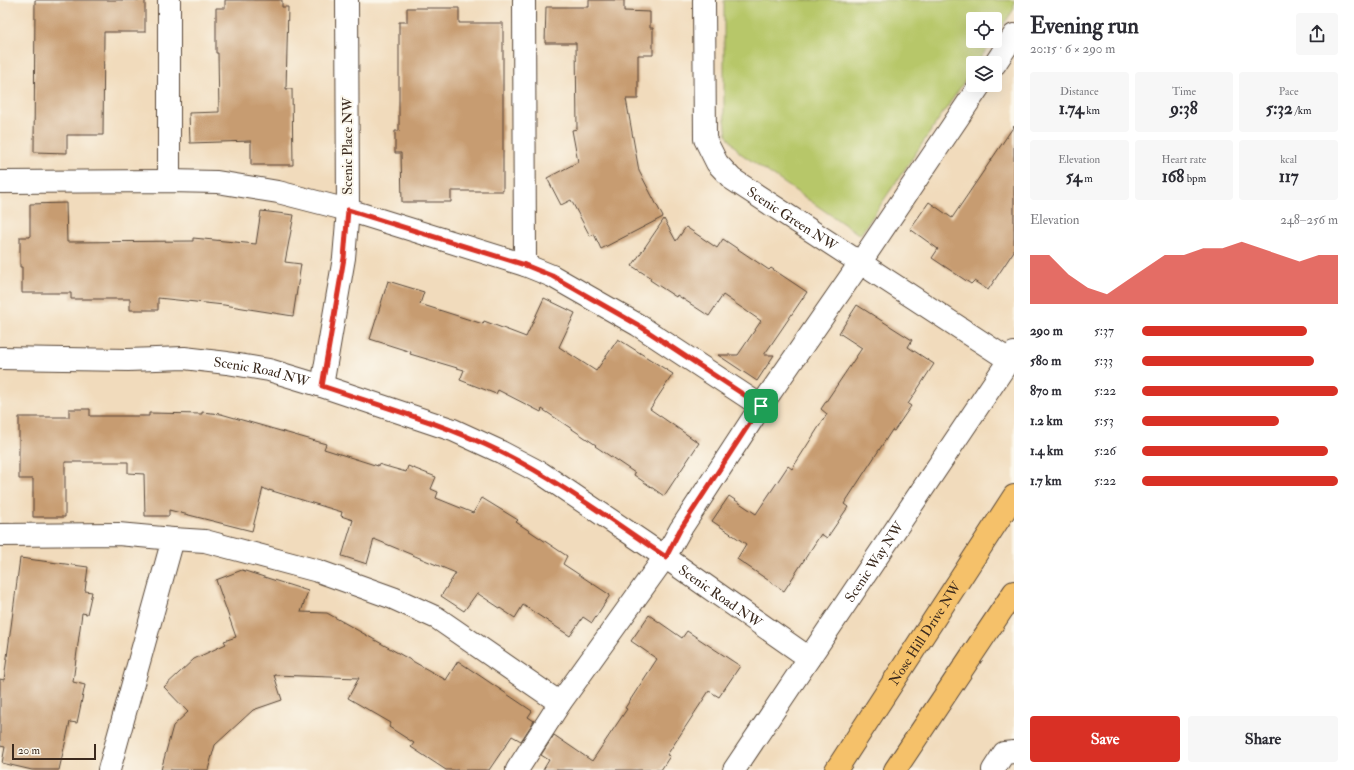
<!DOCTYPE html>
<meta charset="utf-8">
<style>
:root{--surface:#fff;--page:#f7f7f7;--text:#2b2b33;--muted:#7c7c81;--accent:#d93025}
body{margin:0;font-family:"IM FELL Double Pica",serif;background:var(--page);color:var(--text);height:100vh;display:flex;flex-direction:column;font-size:15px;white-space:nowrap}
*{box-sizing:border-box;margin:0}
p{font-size:13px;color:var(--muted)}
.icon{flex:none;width:22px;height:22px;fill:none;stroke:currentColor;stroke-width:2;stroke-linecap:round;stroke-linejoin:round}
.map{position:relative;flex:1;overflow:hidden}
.panel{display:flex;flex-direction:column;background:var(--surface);width:340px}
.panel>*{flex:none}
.controls{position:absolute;left:966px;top:12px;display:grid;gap:8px}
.controls a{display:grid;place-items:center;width:36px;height:36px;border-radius:4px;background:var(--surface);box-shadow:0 4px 16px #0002;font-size:20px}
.scale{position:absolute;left:12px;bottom:10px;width:84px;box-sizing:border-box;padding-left:4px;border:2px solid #3b2a1e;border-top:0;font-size:11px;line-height:14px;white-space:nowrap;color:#3b2a1e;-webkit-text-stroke:3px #fbf7ec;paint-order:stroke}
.pin{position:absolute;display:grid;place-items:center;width:34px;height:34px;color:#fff;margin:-17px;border-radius:8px;box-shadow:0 2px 6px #0006}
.round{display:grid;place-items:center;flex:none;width:42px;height:42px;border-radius:4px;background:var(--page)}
.head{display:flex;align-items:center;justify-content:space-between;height:68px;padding:0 16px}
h1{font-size:22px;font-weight:700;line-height:30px}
.metrics{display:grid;grid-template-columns:repeat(3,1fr);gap:6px;height:68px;padding:4px 16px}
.metrics div{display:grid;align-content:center;border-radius:4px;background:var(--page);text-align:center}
.metrics b{font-size:17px;font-weight:700}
.metrics small{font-size:11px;font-weight:400}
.metrics p{font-size:11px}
.chart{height:112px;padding:8px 16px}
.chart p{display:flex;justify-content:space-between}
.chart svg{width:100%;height:72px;margin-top:4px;fill:var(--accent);opacity:.7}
.button{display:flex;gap:8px;margin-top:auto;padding:8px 16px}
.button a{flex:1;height:46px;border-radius:4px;background:var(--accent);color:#fff;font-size:16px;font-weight:700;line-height:46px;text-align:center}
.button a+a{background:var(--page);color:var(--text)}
ul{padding:0 16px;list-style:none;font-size:13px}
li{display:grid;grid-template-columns:64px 48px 1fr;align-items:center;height:30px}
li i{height:10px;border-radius:5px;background:var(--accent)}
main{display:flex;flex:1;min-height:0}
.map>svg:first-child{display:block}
</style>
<main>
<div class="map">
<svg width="1014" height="770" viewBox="0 0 1014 770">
<rect width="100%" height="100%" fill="#fbf7ec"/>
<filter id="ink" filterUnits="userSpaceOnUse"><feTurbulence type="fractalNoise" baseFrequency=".025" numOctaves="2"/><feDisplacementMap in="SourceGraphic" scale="8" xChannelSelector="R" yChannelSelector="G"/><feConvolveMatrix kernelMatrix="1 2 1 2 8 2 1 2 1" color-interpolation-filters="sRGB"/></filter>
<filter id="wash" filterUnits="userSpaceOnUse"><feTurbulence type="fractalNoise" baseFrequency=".012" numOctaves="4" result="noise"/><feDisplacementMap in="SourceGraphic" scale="16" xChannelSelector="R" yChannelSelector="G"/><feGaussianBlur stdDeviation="0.9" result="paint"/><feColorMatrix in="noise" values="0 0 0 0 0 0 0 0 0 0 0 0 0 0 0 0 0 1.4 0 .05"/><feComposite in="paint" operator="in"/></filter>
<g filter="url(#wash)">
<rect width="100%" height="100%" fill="#f1dbbc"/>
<path fill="#b7c769" stroke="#797844" d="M 724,0 L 1014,0 L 1014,9 L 995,37 L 995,19 L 973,19 L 973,41 L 992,41 L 977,63 L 973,63 L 973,69 L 860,235 L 740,153 L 727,136 L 724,112 Z"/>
<g id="blocks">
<path fill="#c79c71" d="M 35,0 L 145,0 L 145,32 L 104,32 L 103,135 L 67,135 L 67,153 L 34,152 Z
M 225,0 L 282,0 L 282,7 L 288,7 L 286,89 L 292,89 L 293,165 L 251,165 L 251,141 L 190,143 L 189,113 L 219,112 L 218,53 L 216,53 L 216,8 L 225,8 Z
M 589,0 L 624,0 L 624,11 L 650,12 L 650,28 L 653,28 L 653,55 L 638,55 L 638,99 L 626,99 L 639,171 L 663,217 L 601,249 L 594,234 L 590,236 L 571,200 L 561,205 L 547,178 L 578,162 L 572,130 L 577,129 L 576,43 L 545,43 L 546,7 L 589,7 Z
M 407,8 L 459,8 L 459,23 L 503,23 L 503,191 L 451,191 L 451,202 L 402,202 L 401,153 L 395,153 L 395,131 L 399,131 L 399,22 L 407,22 Z
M 1014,126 L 1014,251 L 988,290 L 974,281 L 971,284 L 932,258 L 938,249 L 910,229 L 929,202 L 952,218 Z
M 66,203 L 67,242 L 193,241 L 193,238 L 256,244 L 261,211 L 294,215 L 285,262 L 301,264 L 293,316 L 224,305 L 158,298 L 158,310 L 130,310 L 130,299 L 71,299 L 71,293 L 22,293 L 22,267 L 20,267 L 20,237 L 30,237 L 30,204 Z
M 664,219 L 676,241 L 686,227 L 717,248 L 723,239 L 769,270 L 771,268 L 807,292 L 764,355 L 774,355 L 757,381 L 718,355 L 738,355 L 761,321 L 723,295 L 709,316 L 677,295 L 676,297 L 650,280 L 651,278 L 632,266 Z
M 388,281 L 424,292 L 420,304 L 483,324 L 484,321 L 526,337 L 544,298 L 575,313 L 559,347 L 596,371 L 618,339 L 673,374 L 650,409 L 699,443 L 664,496 L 634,475 L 635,473 L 595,446 L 596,445 L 542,409 L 541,412 L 498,390 L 496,394 L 460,380 L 464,370 L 410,354 L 411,352 L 370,339 Z
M 857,305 L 912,340 L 908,347 L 934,364 L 908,404 L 911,406 L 894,431 L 892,430 L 844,504 L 848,507 L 827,538 L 821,534 L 784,591 L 737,559 L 746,544 L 712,521 L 729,496 L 756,514 L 788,466 L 792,469 L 827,414 L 821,409 L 862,348 L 839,333 Z
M 69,409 L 90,409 L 90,416 L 149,416 L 149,413 L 202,414 L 202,412 L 221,414 L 326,444 L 324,449 L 378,466 L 378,464 L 406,472 L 408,466 L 436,477 L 431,489 L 438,492 L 436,498 L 473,513 L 482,498 L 518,520 L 516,522 L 567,556 L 563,564 L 610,595 L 592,623 L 583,617 L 570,636 L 523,605 L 515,618 L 477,593 L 464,611 L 441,596 L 456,573 L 374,539 L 367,564 L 342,556 L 353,520 L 341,516 L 342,512 L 269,490 L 269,491 L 263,488 L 252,531 L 169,510 L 169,516 L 145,516 L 144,474 L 128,473 L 128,462 L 65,462 L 65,517 L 33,517 L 33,479 L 19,479 L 19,417 L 69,417 Z
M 20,558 L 88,567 L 85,591 L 92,592 L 87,614 L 82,613 L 73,682 L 85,685 L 77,723 L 70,722 L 59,770 L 32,770 L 2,763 L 5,747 L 0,746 L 0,679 L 4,680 Z
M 242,570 L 308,591 L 301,612 L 327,613 L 446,680 L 458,661 L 532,711 L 528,717 L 534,721 L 521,741 L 512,736 L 489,770 L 446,770 L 411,747 L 414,743 L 389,727 L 391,723 L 348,698 L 359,678 L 274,675 L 282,700 L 253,710 L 215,745 L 208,770 L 161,770 L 173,726 L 188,712 L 164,687 L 194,659 L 226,644 L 224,641 L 236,637 L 216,580 Z
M 649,615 L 682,638 L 687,631 L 740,666 L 719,697 L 709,691 L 667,755 L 670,756 L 661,770 L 543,770 L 549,760 L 541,755 L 554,735 L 592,761 L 627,709 L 625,708 L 657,659 L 631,641 Z"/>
</g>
</g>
<g filter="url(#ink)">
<use href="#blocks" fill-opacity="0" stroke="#564536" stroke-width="1"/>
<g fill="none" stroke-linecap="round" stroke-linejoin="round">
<defs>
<g id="minor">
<path d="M 169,0 L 169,181"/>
<path d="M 524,0 L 525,265"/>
<path id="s1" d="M 704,0 L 705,139 L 717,163 L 732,179 L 1009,360"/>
<path d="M 995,64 L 1014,35"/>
<path d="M 0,182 L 169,181 L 217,182 L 278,192 L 348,210 L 525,265 L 552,276 L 638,325 L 761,406"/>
<path id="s2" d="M 0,358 L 128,360 L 184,358 L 227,363 L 269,370 L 322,386 L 453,430 L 501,452 L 541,473 L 665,557 L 809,658"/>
<path d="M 322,386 L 344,258 L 348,210 L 347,0"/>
<path d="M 0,535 L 118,534 L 173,539 L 109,770"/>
<path d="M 173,539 L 205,541 L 318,571 L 393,598 L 437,618 L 560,703"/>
<path d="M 517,770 L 560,703 L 665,557 L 680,530 L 761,406 L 860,263 L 980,85"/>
<path id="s3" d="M 734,770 L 1014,353"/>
<path d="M 993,770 L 1004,753 L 1014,752"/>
</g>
<g id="major">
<path id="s4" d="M 836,770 L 1014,496"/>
<path d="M 895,770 L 1014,592"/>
</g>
</defs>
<use href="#minor" stroke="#564536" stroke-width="24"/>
<use href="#major" stroke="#564536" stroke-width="24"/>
<use href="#minor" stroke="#fff" stroke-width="22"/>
<use href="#major" stroke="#f5c16b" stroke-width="22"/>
</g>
</g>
<g fill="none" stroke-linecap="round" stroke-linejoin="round" filter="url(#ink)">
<defs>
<path id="route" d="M 348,210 L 525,265 L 552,276 L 638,325 L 761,406 L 680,530 L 666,557 C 612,521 559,481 501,452 C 444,424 382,406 322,386 L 344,258 Z"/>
</defs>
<use href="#route" stroke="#fff" stroke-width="8"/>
<use href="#route" stroke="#d93025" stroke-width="5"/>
</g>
<g text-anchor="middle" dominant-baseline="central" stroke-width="4" stroke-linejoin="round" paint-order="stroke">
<g font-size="14" fill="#3b2a1e" stroke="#fbf7ec">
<text transform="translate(347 146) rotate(-90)">Scenic Place NW</text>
<text stroke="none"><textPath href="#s1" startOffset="260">Scenic Green NW</textPath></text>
<text stroke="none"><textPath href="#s2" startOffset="263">Scenic Road NW</textPath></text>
<text stroke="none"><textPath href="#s3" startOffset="251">Scenic Way NW</textPath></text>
<text stroke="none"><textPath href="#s2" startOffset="779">Scenic Road NW</textPath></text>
<text stroke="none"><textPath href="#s4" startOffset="163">Nose Hill Drive NW</textPath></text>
</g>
</g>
</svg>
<div class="controls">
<a><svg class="icon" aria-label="locate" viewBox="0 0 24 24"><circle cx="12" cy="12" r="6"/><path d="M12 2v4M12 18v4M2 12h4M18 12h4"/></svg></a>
<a><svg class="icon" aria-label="layers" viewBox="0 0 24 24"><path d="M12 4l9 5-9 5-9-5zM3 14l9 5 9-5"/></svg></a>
</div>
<div class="scale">20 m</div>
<div class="pin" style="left:761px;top:406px;background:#1e9e55"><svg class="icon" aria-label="arrive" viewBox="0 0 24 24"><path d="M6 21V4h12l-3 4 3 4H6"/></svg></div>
</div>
<section class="panel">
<div class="head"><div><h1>Evening run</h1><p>20:15 · 6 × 290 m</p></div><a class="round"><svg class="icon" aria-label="share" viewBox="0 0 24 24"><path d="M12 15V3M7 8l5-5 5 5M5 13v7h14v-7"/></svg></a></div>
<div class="metrics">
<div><p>Distance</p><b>1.74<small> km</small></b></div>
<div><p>Time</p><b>9:38</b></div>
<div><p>Pace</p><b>5:32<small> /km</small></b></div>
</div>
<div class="metrics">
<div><p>Elevation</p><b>54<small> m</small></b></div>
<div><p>Heart rate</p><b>168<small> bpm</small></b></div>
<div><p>kcal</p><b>117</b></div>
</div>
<div class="chart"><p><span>Elevation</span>248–256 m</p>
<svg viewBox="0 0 160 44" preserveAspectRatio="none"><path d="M0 44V14L10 14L20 26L30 34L40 38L50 30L60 22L70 14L80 14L90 10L100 10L110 6L120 10L130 14L140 18L150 14L160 14V44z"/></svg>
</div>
<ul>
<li><b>290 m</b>5:37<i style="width:84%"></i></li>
<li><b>580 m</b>5:33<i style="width:88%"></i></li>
<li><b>870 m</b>5:22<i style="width:100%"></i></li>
<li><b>1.2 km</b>5:53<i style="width:70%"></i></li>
<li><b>1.4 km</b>5:26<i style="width:95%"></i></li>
<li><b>1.7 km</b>5:22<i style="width:100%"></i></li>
</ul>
<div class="button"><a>Save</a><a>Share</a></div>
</section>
</main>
